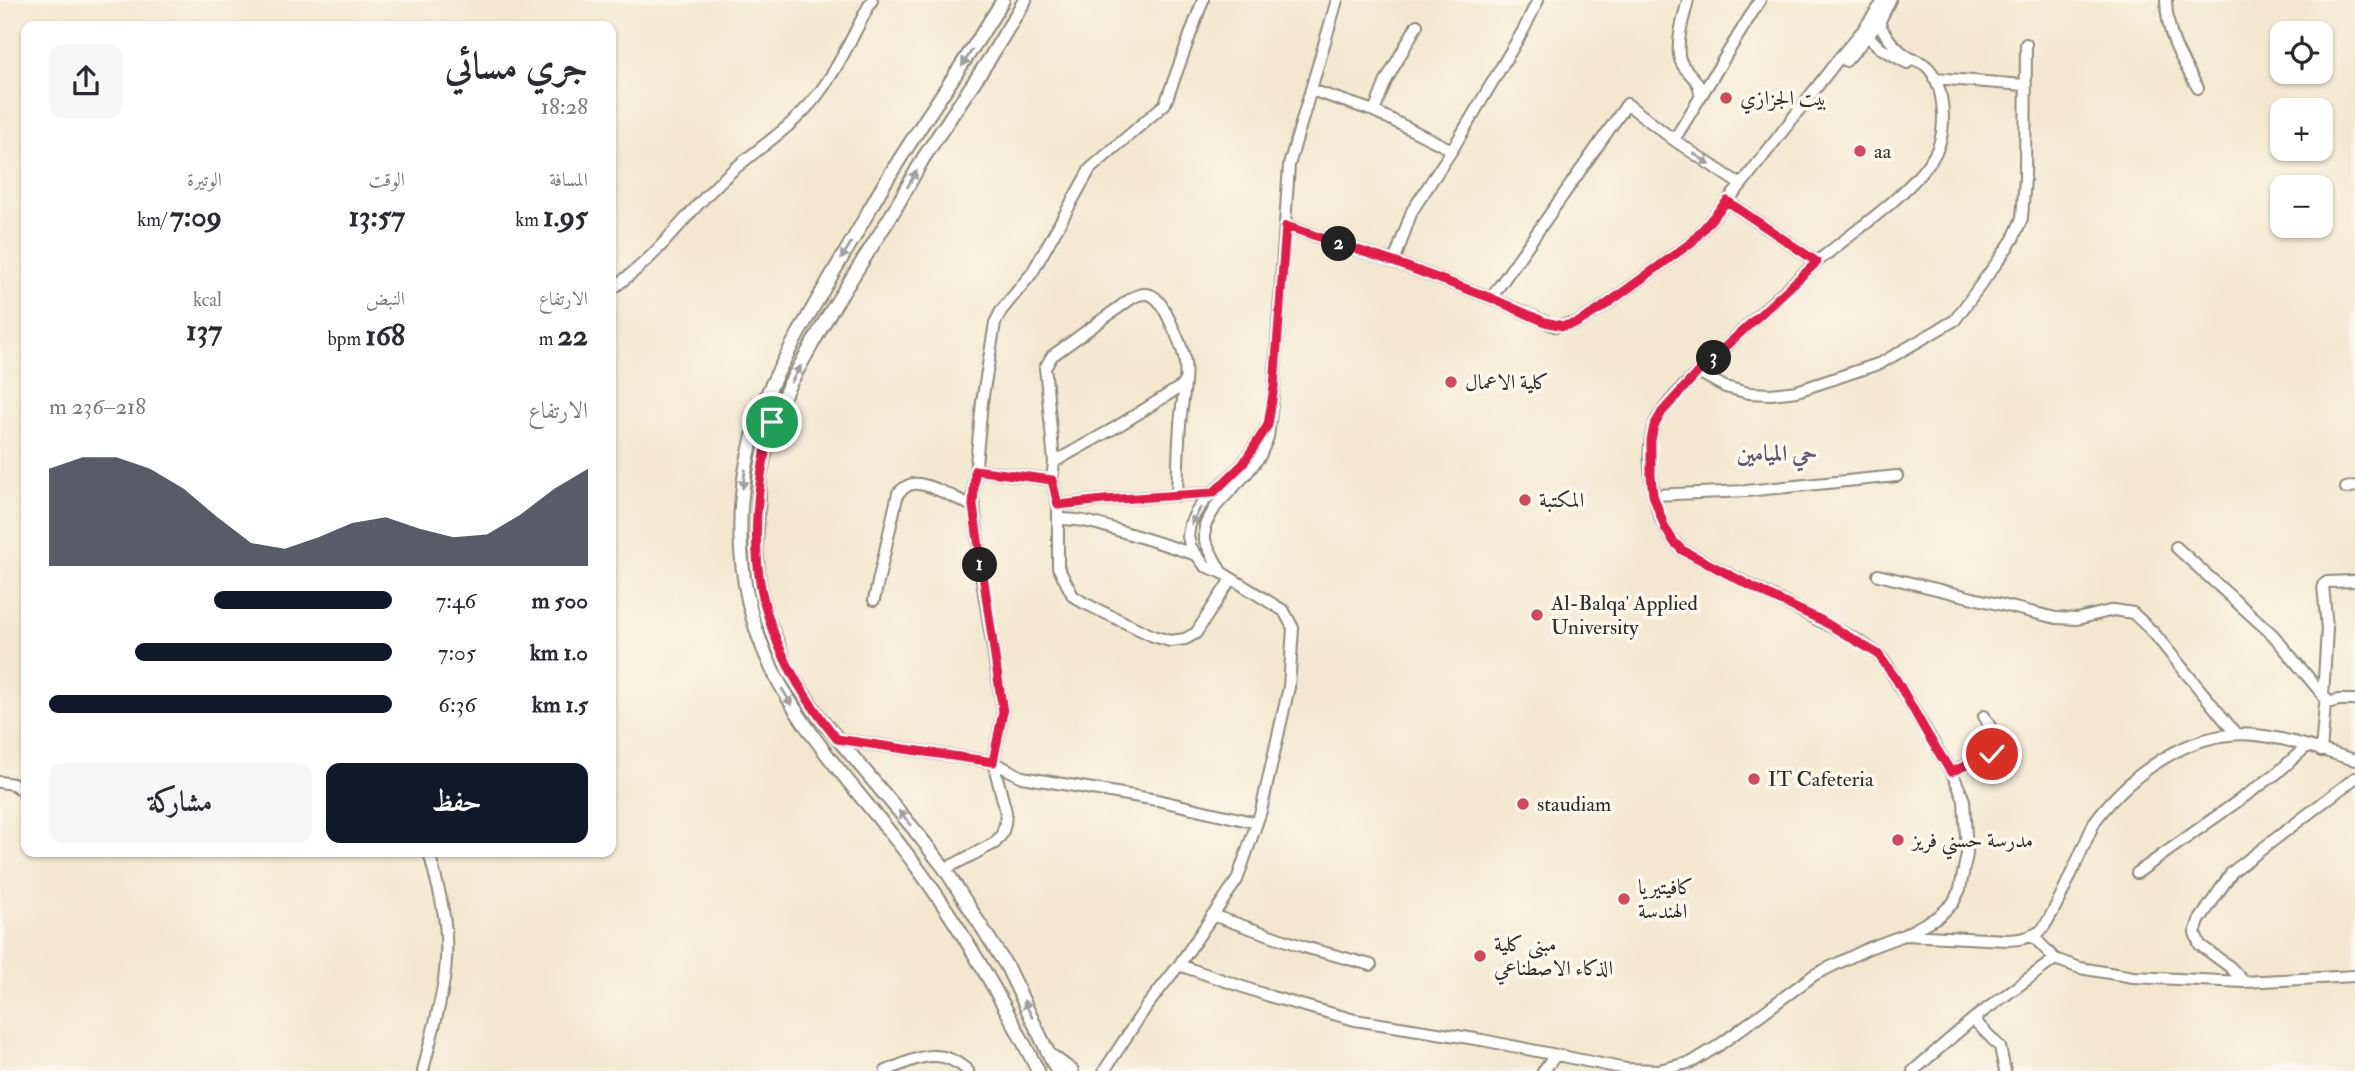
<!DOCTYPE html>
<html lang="ar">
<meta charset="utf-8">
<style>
:root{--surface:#fff;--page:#f7f7f7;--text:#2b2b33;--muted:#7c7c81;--accent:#111827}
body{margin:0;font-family:"IM FELL Double Pica",Amiri,serif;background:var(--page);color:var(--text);direction:rtl;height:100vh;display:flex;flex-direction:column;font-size:26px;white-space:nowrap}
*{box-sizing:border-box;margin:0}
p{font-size:23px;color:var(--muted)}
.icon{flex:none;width:38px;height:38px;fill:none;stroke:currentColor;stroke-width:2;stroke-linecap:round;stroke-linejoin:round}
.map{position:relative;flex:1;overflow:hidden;direction:ltr}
.panel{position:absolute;left:21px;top:21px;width:595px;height:836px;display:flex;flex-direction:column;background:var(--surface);border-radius:14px;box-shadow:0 2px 5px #0004;direction:rtl}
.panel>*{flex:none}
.fabs{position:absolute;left:2270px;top:21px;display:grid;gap:14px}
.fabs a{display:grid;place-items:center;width:63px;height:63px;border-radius:14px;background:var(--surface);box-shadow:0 2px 5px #0004;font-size:35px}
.pin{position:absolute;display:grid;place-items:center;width:60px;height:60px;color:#fff;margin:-30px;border:4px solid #fff;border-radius:50%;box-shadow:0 2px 7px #0007}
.km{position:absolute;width:35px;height:35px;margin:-18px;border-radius:50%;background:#222;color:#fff;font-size:19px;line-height:35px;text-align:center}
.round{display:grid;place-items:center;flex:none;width:74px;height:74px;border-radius:14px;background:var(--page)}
.overview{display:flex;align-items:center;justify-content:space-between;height:119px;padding:0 28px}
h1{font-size:38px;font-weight:700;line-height:52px}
.figures{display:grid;grid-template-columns:repeat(3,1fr);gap:10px;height:119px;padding:7px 28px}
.figures div{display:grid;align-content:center}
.figures b{font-size:30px;font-weight:700}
.figures small{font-size:19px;font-weight:400}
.figures p{font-size:19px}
.chart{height:196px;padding:14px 28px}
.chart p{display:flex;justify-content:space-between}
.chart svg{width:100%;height:126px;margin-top:7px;fill:var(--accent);opacity:.7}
.button{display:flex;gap:14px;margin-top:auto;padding:14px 28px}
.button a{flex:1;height:80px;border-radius:14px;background:var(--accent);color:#fff;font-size:28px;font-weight:700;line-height:80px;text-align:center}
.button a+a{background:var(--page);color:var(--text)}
ul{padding:0 28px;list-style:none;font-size:23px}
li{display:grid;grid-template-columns:112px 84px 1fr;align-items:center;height:52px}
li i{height:18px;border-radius:9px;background:var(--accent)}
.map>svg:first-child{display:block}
</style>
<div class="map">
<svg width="2355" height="1071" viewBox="0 0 2355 1071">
<rect width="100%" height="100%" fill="#fbf7ec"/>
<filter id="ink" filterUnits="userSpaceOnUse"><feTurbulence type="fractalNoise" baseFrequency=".0143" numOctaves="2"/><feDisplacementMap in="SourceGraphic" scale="14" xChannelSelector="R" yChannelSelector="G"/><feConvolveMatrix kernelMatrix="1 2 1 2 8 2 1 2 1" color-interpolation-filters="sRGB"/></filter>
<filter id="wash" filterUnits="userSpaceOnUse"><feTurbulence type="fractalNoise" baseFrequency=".00686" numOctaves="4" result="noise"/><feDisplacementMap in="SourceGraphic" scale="28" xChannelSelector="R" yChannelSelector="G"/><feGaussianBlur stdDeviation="1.57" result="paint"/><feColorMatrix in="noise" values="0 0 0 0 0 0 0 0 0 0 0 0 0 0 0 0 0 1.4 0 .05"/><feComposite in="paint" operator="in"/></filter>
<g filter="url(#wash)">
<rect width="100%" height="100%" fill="#f3e8cf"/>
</g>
<g filter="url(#ink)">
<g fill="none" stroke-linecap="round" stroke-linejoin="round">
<defs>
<path id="minor" d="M 1688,0 C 1684,16 1677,38 1679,55 C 1681,73 1702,76 1700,98
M 2166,0 C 2167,37 2180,57 2198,88
M 1864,32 L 1880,48 L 1907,63
M 1846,61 L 1879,23 L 1890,0
M 1934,78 L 2024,85
M 1311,90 L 1374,111 L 1452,150
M 1374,111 L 1386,81 L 1417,25
M 1674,140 L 1760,0
M 1727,201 L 1817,262
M 1286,226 L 1394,262 L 1491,298 L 1555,326 L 1577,323 L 1600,309 L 1692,242 L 1741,185 L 1840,57 L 1863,30 L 1884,0
M 1394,262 L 1412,211 L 1452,150 L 1524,29 L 1538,0
M 611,290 C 626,278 642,266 655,252 C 681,225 704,195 732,171 C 762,145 790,129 816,97 C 839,68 854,32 872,0
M 1491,298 L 1627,104 L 1674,140 L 1741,185
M 1698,372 L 1725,387 L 1749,393 L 1771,394 L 1797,391 L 1881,363 L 1955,320 L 1998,261 L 2013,239 L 2022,218 L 2025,178 L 2026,44
M 1054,462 L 1118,426 L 1185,384
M 975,470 L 1052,480 L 1058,505 L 1058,567 L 1073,596 L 1084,603 L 1153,636 L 1170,641 L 1185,639 L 1196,633 L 1231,579
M 1052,480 L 1054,462 L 1046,376 L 1045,368 L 1052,356 L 1132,298 C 1149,289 1157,296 1165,311 C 1172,325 1180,340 1184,356 C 1188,375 1183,396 1181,415 C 1178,442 1178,469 1177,496
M 2346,488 L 2355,486
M 1653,495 L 1746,491 L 1897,476
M 1058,505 L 1104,500 L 1213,493
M 1058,519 C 1087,519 1100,525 1127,533 C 1150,540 1173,547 1196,555
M 2176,547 L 2273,635 L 2328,701
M 1221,572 L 1205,541 L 1205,525 L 1216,506 L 1247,473 L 1260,456 L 1268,437 L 1274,387 L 1289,165 L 1337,0
M 1878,575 L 2056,618 L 2077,619 L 2114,610 L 2133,613 L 2153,632 L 2236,734
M 874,600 L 898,493 C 903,489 906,485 913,484 C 928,482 958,500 973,506
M 2323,696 L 2327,629 L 2323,585 L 2327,582 L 2355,581
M 837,739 L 993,762 L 1022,777 L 1157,800 L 1257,823
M 2321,751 L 2325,704 L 2338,700 L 2355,700
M 1951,772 L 1997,750 L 1998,741 L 1984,716
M 0,782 L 13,784 L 26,793
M 945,869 L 995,843 L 1002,834 L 1005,824 L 1006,812 L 993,762 L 1003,712 L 983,587 L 973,496 L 982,402 L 995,323 L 1001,311 L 1032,273 L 1090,169 L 1165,104 L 1203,0
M 2137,873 L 2276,774 L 2306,747
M 1212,915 L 1304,947 L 1371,965
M 1905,935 L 2007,940 C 2018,940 2029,938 2039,932 C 2050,926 2087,838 2095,821 C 2131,773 2193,728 2255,735 C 2289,738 2323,751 2355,760
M 2055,959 L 2080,968 L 2133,977 L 2244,982 L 2355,976
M 1179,965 L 1272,997 L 1355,1020 L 1482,1040 L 1626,1069 L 1659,1070 L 1692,1062 L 1718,1046 L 1814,975 L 1869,948 L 1904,935 L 1939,916 L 1953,903 L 1960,889 L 1967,854 L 1964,800 L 1955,779 L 1887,665 L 1878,654 L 1859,641 L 1682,550 C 1664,534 1655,508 1652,484 C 1649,466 1648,443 1654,426 C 1662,404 1699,371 1717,355 C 1750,323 1783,291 1818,261 C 1855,230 1900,202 1929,163 C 1939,151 1943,134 1943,118 C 1943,102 1939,75 1925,65 C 1921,62 1915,60 1910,58 C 1896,50 1886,37 1879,23
M 2244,982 L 2230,967 L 2200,945 L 2195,933 L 2199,921 L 2232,872 L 2355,778
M 423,1071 C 433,1027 449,983 446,937 C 445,908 436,880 429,852
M 886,1071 C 917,1058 940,1045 968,1071
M 1104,1071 L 1146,1007 L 1179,965 L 1237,880 L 1261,811 L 1289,687 L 1293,628 L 1284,611 L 1221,572 L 1205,566 L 1190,546 L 1188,536 L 1190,524 L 1196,512 L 1206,499 L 1243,464 L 1268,425
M 1543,1071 L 1556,1055
M 1913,1071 L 1973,1019
M 2005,1071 L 2000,1047 L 1973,1019 L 2055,959 L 2032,935"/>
<path id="major" d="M 1003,0 C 965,63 921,123 883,186 C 871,206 861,226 849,246 C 829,279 810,313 791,347 C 783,363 773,380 766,397 C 727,497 731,605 788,698 C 825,760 877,812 919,870 C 965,933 1003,1001 1038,1071
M 1025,0 L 990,58 L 924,157 L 894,211 L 828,316 L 788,387 L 772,422 L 760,476 L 756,547 L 759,582 L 765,612 L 789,672 L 821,719 L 913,828 L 945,869 L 1007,967 L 1057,1071
M 1053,1057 L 1072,1071"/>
</defs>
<use href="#minor" stroke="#8f8a7d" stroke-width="14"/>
<use href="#major" stroke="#8f8a7d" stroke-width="16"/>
<use href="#minor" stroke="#fff" stroke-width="10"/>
<use href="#major" stroke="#fff" stroke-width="12"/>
</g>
<defs><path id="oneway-solid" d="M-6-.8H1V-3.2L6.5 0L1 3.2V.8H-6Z" transform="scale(1.75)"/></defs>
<g fill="#a0a0a0">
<use href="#oneway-solid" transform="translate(967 58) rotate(122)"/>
<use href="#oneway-solid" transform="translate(1702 159) rotate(34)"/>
<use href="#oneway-solid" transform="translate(912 179) rotate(-61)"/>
<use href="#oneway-solid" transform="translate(846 251) rotate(121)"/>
<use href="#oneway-solid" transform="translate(796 374) rotate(-60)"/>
<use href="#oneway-solid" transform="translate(744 479) rotate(98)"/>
<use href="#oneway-solid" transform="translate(1196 516) rotate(119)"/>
<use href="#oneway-solid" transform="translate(787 697) rotate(59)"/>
<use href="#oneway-solid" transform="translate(905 818) rotate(-131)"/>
<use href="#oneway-solid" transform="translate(1028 1009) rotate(-116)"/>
</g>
</g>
<g fill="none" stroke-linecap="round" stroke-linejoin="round" filter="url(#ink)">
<defs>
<path id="route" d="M 772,422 C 740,548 754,638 837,739 L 993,762 L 1003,712 L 973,506 L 975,470 L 1052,480 L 1058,505 L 1104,500 L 1213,493 L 1243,464 L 1268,425 L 1274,387 L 1286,226 L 1394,262 L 1491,298 L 1545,322 L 1563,326 L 1577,323 L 1600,309 L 1692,242 L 1727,201 L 1817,262 L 1698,372 L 1662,412 L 1654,426 L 1651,440 L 1651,476 L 1653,495 L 1665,528 L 1674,542 L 1682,550 L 1772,597 L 1821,620 L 1878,654 L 1896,679 L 1929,737 L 1951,772 L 1992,754"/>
</defs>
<use href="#route" stroke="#fff" stroke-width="14"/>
<use href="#route" stroke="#e11d48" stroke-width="9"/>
</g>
<g fill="#d1495b" stroke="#fbf7ec" stroke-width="2.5">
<circle cx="1726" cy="98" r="7"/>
<circle cx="1860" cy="151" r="7"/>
<circle cx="1451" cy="382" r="7"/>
<circle cx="1525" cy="500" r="7"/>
<circle cx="1537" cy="615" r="7"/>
<circle cx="1754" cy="779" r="7"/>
<circle cx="1523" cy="804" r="7"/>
<circle cx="1898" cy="840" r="7"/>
<circle cx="1624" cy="899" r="7"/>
<circle cx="1480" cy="956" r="7"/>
</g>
<g text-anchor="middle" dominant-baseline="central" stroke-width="7" stroke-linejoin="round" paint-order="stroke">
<g font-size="21" fill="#2b2b2b" stroke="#fbf7ec" text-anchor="start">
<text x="1740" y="98">بيت الجزازي</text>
<text x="1874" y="151">aa</text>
<text x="1465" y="382">كلية الاعمال</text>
<text x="1539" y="500">المكتبة</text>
<text x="1551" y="603">Al-Balqaʼ Applied<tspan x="1551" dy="24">University</tspan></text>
<text x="1768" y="779">IT Cafeteria</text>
<text x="1537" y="804">staudiam</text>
<text x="1912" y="840">مدرسة حسني فريز</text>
<text x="1638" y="887">كافيتيريا<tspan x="1638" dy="24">الهندسة</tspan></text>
<text x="1494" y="944">مبنى كلية<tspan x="1494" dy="24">الذكاء الاصطناعي</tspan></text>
</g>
<g font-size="23" font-weight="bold" fill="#5f5770" stroke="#fbf7ec">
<text x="1777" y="453">حي الميامين</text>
</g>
</g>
</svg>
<div class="fabs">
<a><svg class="icon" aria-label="locate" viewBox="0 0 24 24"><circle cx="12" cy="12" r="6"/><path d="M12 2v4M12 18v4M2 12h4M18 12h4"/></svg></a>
<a>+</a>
<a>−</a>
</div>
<div class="pin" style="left:772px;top:422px;background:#1e9e55"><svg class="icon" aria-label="arrive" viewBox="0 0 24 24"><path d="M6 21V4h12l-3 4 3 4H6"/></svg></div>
<div class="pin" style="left:1992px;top:754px;background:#d93025"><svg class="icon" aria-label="check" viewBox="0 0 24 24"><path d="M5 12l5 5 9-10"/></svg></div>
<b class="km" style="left:980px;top:565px">1</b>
<b class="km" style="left:1339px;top:244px">2</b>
<b class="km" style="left:1714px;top:358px">3</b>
<section class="panel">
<div class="overview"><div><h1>جري مسائي</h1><p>18:28</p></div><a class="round"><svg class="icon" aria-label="share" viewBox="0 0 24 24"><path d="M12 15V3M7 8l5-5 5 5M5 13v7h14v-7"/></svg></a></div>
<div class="figures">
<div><p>المسافة</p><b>1.95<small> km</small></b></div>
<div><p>الوقت</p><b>13:57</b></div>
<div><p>الوتيرة</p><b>7:09<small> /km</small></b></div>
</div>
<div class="figures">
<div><p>الارتفاع</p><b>22<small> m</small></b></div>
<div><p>النبض</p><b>168<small> bpm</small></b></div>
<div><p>kcal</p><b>137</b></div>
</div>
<div class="chart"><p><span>الارتفاع</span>218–236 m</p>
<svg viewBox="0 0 160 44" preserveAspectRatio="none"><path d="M0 44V10L10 6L20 6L30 10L40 17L50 27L60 36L70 38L80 34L90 29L100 27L110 31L120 34L130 33L140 26L150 17L160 10V44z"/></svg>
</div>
<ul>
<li><b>500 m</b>7:46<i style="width:52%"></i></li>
<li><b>1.0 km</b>7:05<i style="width:75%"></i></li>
<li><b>1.5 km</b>6:36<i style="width:100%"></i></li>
</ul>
<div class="button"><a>حفظ</a><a>مشاركة</a></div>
</section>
</div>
